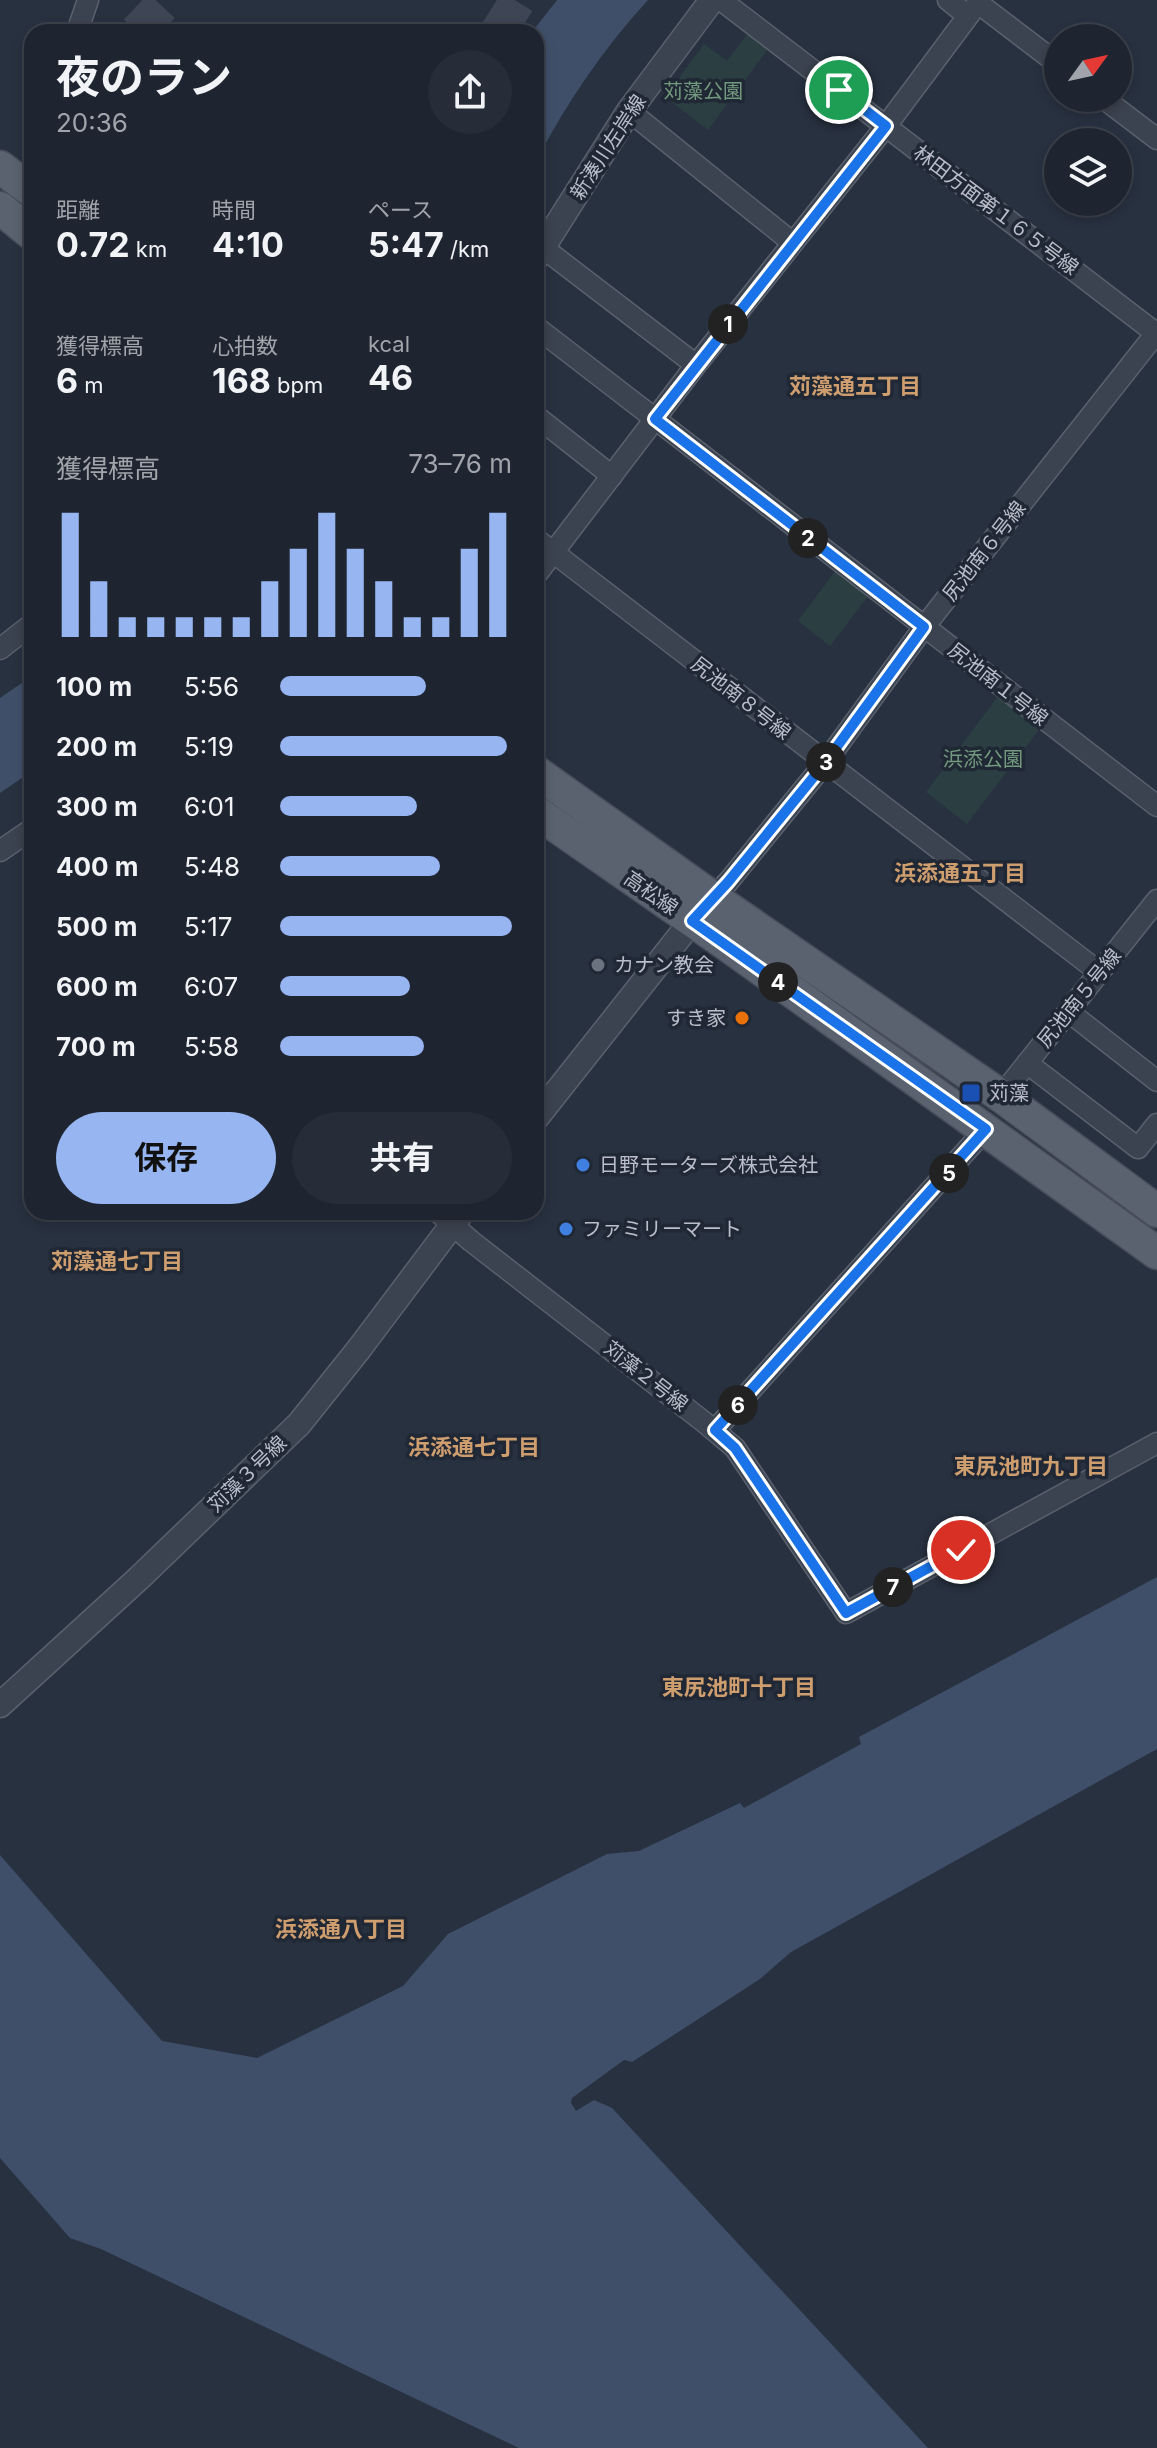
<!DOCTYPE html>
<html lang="ja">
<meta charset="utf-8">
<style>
:root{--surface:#1e2530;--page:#262d38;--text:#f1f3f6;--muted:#a1a5ab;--line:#3c424c;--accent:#96b5f1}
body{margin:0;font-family:Inter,"Noto Sans JP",sans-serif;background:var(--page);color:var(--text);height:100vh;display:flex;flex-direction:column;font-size:30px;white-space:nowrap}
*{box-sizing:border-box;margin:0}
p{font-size:26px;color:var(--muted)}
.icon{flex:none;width:44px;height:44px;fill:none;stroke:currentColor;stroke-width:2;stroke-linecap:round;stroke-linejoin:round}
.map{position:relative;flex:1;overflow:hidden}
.panel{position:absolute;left:24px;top:24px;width:520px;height:1196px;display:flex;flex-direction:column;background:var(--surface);border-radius:24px;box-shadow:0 4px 12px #0003,0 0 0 2px var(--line)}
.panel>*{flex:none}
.needle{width:52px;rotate:57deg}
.tools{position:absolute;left:1044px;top:24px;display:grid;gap:16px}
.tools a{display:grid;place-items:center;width:88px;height:88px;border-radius:50%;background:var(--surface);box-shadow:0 4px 12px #0003,0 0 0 2px var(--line);font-size:40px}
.pin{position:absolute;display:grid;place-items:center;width:68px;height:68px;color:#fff;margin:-34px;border:4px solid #fff;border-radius:50%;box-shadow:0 2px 8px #0007}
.km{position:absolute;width:40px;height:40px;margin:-20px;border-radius:50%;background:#222;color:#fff;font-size:22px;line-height:40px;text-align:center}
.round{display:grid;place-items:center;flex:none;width:84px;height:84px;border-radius:42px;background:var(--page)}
.headline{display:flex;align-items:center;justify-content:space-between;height:136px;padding:0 32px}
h1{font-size:44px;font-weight:700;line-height:60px}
.figures{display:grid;grid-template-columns:repeat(3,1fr);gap:12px;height:136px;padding:8px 32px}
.figures div{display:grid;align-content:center}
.figures b{font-size:34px;font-weight:700}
.figures small{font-size:22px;font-weight:400}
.figures p{font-size:22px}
.chart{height:224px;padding:16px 32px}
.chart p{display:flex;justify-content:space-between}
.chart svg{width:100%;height:144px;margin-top:8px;stroke:var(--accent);stroke-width:6}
.primary-button{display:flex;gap:16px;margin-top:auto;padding:16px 32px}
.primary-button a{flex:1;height:92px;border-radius:48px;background:var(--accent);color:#111;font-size:32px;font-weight:700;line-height:92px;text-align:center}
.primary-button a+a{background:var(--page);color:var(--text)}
ul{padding:0 32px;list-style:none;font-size:26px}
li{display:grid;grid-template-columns:128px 96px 1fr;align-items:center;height:60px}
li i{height:20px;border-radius:10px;background:var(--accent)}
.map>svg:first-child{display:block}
</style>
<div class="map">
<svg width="1157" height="2448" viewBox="0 0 1157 2448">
<rect width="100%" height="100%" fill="#283140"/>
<path fill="#2b3f42" d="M 751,29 L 771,45 L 708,130 L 665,97 L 704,44 L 727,61 Z
M 836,570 L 869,595 L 830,646 L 798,621 Z
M 999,695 L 1041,727 L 967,824 L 926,792 Z"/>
<path fill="#404f69" d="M 557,0 L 648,0 C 604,48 566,103 536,162 L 536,32 L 532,32 Z
M 32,676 L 32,771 L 0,793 L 0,698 Z
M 1157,1577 L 1157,1749 L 791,1952 L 760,1979 L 632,2062 L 624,2060 L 572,2098 L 571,2103 L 576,2111 L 594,2100 L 612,2108 L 928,2448 L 519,2448 L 101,2249 L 70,2238 L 0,2158 L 0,1855 L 162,2041 L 257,2058 L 403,1986 L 448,1934 L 607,1854 L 639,1851 L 740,1803 L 744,1808 L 861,1744 L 859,1737 Z"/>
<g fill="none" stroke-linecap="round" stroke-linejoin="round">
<path stroke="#3e4655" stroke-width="36" stroke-dasharray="36 18" stroke-linecap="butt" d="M 137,32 L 167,0
M 498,32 L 518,0"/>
<defs>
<path id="minor" d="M 721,0 L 1157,334
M 948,0 L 968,16
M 978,3 L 1058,64
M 77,32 L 88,0
M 1103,98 L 1157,139
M 629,111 L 793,243
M 542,247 L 696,365
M 536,327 L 1157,806
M 536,416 L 612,476
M 536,539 L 1099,972
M 536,575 L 696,365 L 886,126 L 980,0
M 0,649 L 32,624
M 0,851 L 32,829
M 707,903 L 728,882 L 825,763 L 924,627 L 1157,332
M 1069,1012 L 1157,1081
M 1027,1063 L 1138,1148 L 1157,1124
M 1001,1096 L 1157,900
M 438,1212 L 471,1241 L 704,1422 L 735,1448 L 846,1613 L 1157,1443
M 715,1430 L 986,1129"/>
<path id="tertiary" d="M 536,258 L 629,111 L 712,0
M 536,1118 L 692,921
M 0,1705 L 138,1579 L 299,1424 L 359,1349 L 462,1212"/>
<path id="primary" d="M 0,167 L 32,191
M 0,208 L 32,234
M 536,772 L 712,897 L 1001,1096 L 1157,1211
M 536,812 L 726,944 L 1157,1253"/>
</defs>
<use href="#minor" stroke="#5a616d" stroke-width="23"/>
<use href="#tertiary" stroke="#5a616d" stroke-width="27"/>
<use href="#primary" stroke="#464c59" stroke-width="35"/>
<use href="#minor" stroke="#3c4350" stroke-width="20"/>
<use href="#tertiary" stroke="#3c4350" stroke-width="24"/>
<use href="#primary" stroke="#5a626f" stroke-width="32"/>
</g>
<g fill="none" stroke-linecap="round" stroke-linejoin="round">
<defs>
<path id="route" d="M 839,90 L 886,126 L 655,419 L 924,627 L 825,763 L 728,882 L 692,921 L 986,1129 L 715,1430 L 735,1448 L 846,1613 L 961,1550"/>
</defs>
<use href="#route" stroke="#fff" stroke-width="16"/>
<use href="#route" stroke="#1a73e8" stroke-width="10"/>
</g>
<circle fill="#6b7280" stroke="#212835" stroke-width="3" cx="598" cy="965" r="8"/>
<circle fill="#e8710a" stroke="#212835" stroke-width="3" cx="742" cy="1018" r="8"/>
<rect fill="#1a4fb4" stroke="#212835" stroke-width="3" x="961" y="1083" width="20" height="20" rx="4"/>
<g fill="#3f7fe0" stroke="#212835" stroke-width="3">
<circle cx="583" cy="1165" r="8"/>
<circle cx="566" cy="1229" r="8"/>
</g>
<g text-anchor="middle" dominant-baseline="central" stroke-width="7" stroke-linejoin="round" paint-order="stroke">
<g font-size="20" fill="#71997d" stroke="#212835">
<text x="703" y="91">苅藻公園</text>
<text x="983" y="759">浜添公園</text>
</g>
<g font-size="20" fill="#b9beca" stroke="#212835">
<text transform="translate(608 147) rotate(-57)">新湊川左岸線</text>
<text transform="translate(996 210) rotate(37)">林田方面第１６５号線</text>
<text transform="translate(984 551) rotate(-52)">尻池南６号線</text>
<text transform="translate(998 684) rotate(38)">尻池南１号線</text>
<text transform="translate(741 698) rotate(38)">尻池南８号線</text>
<text transform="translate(651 893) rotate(35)">高松線</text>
<text transform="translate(1079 998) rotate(-51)">尻池南５号線</text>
<text transform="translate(646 1376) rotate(38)">苅藻２号線</text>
<text transform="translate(247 1474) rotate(-44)">苅藻３号線</text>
</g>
<g font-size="20" fill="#b9beca" stroke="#212835" text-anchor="start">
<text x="614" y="965">カナン教会</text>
<text x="726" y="1018" text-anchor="end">すき家</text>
<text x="989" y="1093">苅藻</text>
<text x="599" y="1165">日野モーターズ株式会社</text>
<text x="582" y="1229">ファミリーマート</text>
</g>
<g font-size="22" font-weight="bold" fill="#cf9e6f" stroke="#212835">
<text x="855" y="386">苅藻通五丁目</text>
<text x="960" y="873">浜添通五丁目</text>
<text x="117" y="1261">苅藻通七丁目</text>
<text x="474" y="1447">浜添通七丁目</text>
<text x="1031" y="1466">東尻池町九丁目</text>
<text x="739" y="1687">東尻池町十丁目</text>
<text x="341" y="1929">浜添通八丁目</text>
</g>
</g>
</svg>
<div class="tools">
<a><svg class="needle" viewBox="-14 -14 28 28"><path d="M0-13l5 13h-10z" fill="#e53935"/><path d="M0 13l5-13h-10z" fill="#a1a5ab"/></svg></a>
<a><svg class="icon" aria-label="layers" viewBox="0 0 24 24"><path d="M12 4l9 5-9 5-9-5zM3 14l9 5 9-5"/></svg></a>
</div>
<div class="pin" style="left:839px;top:90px;background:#1e9e55"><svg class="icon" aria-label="arrive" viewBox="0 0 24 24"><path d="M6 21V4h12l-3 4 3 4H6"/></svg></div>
<div class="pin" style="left:961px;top:1550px;background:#d93025"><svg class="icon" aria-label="check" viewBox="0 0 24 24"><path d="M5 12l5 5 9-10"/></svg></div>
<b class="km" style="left:728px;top:324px">1</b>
<b class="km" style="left:808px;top:538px">2</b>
<b class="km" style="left:826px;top:762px">3</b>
<b class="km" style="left:778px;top:982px">4</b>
<b class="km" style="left:949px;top:1173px">5</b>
<b class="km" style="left:738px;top:1405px">6</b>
<b class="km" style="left:893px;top:1587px">7</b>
<section class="panel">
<div class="headline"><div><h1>夜のラン</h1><p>20:36</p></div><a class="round"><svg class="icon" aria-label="share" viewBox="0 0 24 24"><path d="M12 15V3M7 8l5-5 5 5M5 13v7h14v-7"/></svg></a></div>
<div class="figures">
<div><p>距離</p><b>0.72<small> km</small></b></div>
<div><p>時間</p><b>4:10</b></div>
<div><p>ペース</p><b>5:47<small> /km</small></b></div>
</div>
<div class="figures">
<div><p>獲得標高</p><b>6<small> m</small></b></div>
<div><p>心拍数</p><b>168<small> bpm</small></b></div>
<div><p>kcal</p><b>46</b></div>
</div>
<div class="chart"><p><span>獲得標高</span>73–76 m</p>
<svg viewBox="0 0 160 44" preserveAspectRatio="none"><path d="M5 44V6M15 44V27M25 44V38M35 44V38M45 44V38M55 44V38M65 44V38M75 44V27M85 44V17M95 44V6M105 44V17M115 44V27M125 44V38M135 44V38M145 44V17M155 44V6"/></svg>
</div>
<ul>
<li><b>100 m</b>5:56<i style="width:63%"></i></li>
<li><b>200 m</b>5:19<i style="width:98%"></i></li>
<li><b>300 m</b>6:01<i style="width:59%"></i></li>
<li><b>400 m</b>5:48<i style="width:69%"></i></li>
<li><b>500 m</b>5:17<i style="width:100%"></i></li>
<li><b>600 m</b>6:07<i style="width:56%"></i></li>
<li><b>700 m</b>5:58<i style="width:62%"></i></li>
</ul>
<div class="primary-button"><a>保存</a><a>共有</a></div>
</section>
</div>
